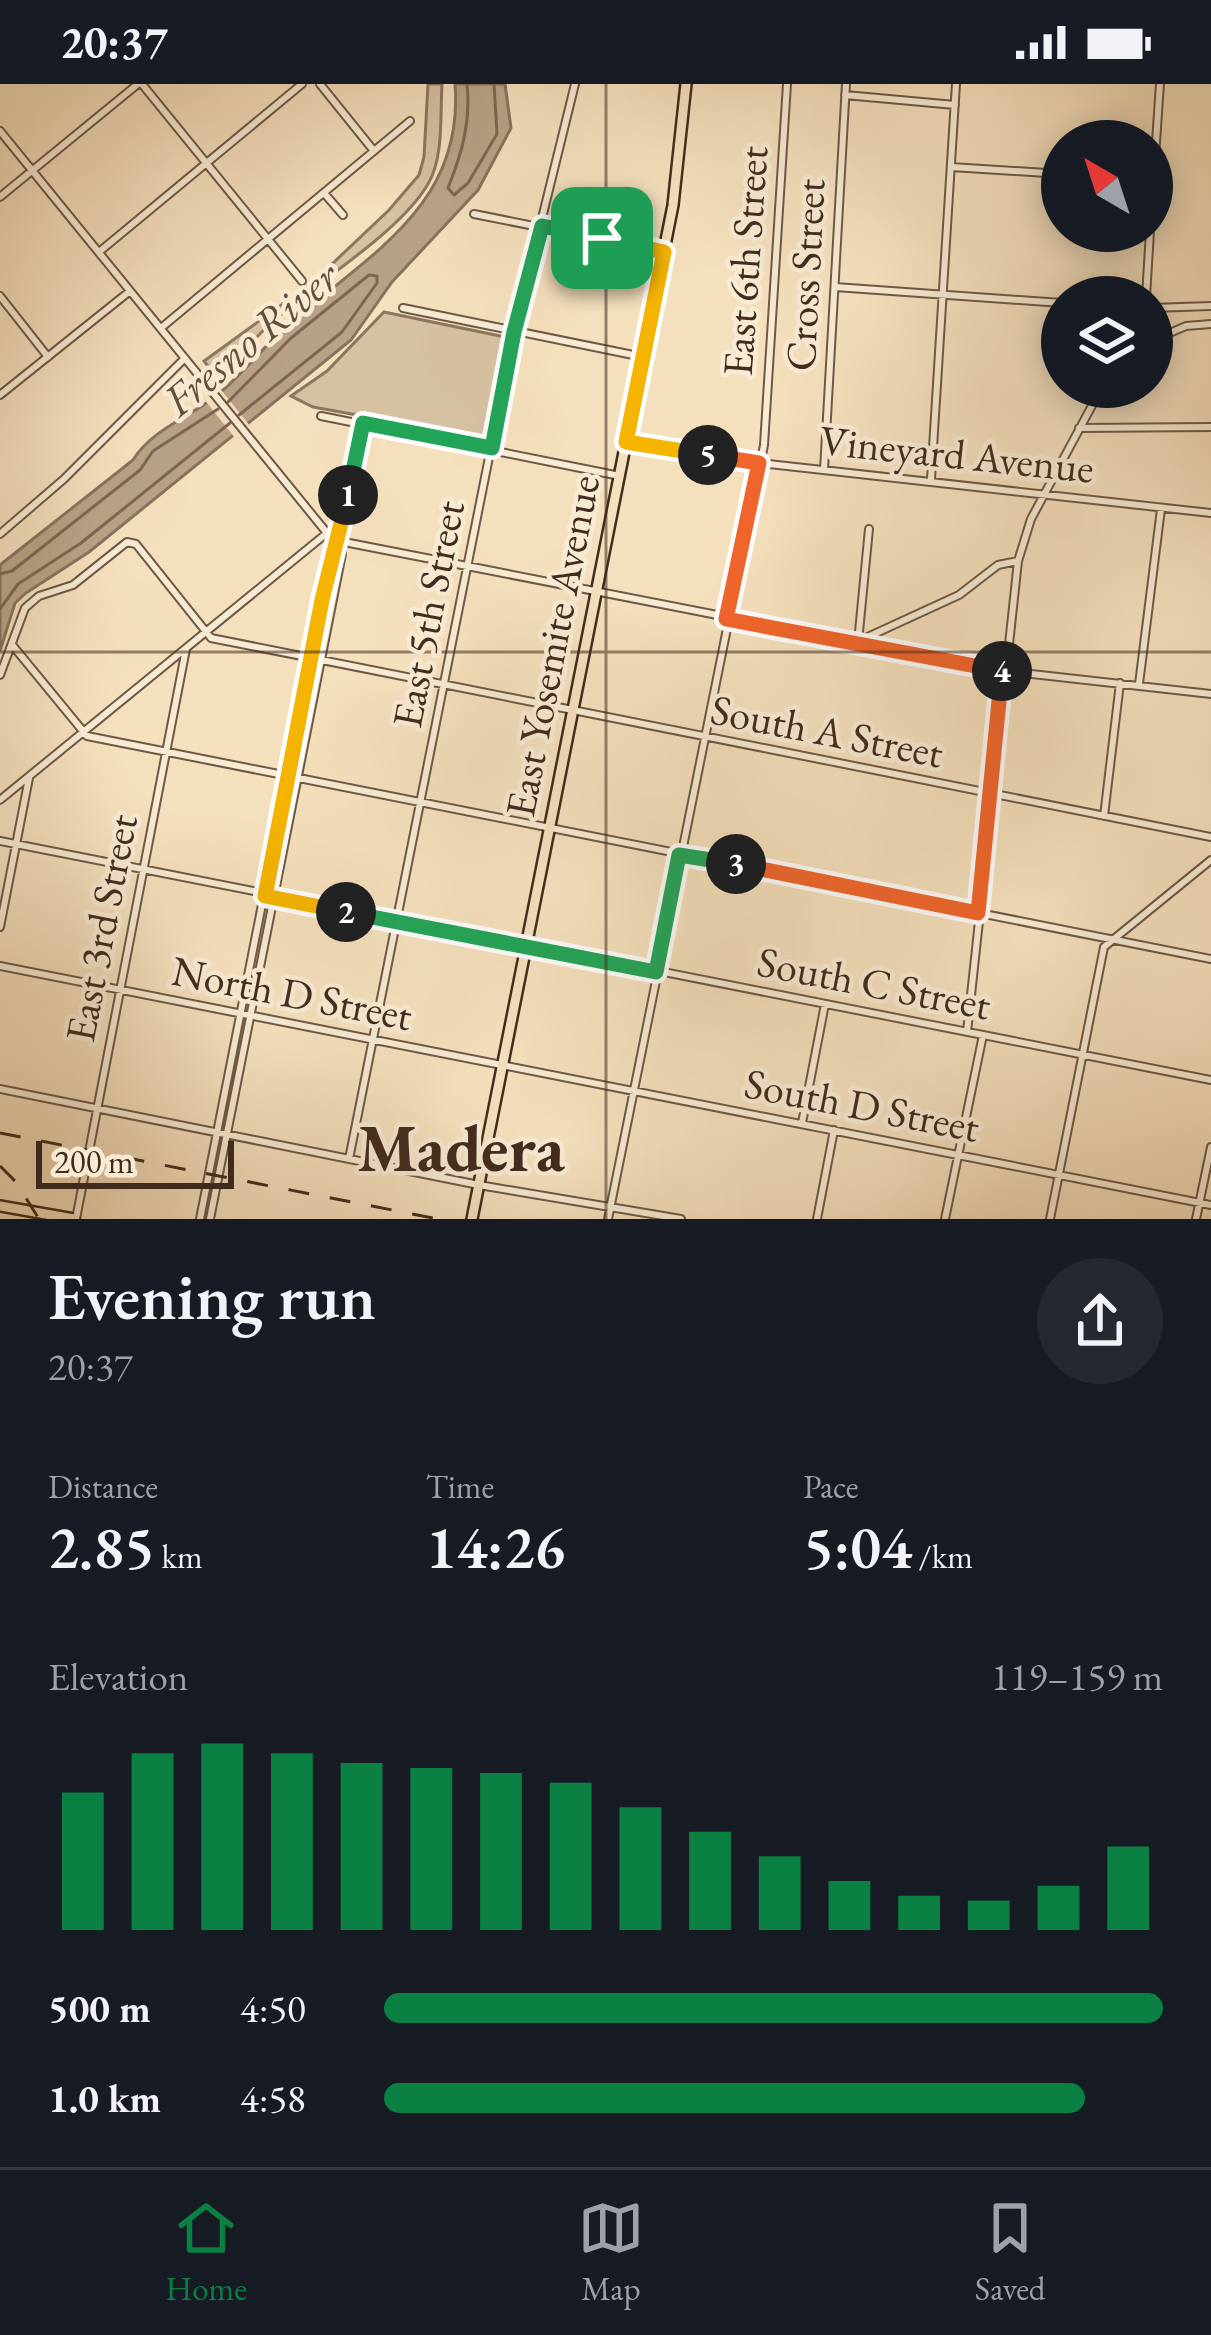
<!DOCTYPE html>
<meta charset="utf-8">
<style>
:root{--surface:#171b24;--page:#242831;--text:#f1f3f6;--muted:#9ea1a6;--line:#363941;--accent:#0b8043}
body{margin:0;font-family:"EB Garamond",serif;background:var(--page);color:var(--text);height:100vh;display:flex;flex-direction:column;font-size:45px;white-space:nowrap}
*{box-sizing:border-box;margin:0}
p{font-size:39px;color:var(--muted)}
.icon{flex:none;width:66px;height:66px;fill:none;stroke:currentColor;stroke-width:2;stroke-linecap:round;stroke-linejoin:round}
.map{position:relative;height:1135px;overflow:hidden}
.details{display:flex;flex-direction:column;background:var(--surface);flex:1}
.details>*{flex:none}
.needle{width:78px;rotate:321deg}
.tools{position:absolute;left:1041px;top:36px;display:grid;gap:24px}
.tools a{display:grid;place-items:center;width:132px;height:132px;border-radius:50%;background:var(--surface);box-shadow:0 6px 30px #0003;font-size:60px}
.scale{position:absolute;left:36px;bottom:30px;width:198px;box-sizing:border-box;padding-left:12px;border:6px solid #412b1d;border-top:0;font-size:33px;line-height:42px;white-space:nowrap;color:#412b1d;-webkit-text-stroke:9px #f8ebd4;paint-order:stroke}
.pin{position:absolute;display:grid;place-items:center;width:102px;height:102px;color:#fff;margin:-51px;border-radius:24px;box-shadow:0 6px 18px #0006}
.km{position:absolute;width:60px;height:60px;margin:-30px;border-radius:50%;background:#222;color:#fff;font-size:33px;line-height:60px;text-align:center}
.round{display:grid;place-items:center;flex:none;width:126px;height:126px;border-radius:63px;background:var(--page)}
.summary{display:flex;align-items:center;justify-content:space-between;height:204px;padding:0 48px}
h1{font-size:66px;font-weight:600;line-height:90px}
.metrics{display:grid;grid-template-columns:repeat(3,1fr);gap:18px;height:204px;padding:12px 48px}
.metrics div{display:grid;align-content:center}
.metrics b{font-size:60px;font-weight:600}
.metrics small{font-size:33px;font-weight:400}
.metrics p{font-size:33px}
.chart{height:336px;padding:24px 48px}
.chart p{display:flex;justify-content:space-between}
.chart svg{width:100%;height:216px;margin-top:12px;stroke:var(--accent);stroke-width:6}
ul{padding:0 48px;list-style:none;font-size:39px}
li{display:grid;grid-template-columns:192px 144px 1fr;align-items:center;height:90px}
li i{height:30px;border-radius:15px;background:var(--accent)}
.status{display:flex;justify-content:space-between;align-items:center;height:84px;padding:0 60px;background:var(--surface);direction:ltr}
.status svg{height:33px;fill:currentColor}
.tabs{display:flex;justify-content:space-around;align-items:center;height:168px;border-top:3px solid var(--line);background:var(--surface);font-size:33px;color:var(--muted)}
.tabs a{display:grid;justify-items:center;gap:6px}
.tabs .active{color:var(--accent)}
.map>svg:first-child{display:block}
</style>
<div class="status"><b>20:37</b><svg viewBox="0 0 49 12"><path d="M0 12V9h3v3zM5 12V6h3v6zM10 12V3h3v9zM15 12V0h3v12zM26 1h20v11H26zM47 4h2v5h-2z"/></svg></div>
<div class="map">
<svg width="1211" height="1135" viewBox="0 0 1211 1135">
<rect width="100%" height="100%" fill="#f5e0bd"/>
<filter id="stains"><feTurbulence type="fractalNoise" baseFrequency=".00167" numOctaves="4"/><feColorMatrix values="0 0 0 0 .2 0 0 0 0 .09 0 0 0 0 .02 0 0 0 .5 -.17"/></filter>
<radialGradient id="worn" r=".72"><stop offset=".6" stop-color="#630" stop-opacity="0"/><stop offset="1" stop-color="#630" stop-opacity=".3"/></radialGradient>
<path fill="#d6c1a2" stroke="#8c7660" stroke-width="3" d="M 428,0 L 442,0 C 440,31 444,73 428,100 C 398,151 312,200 268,242 C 249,260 237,277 211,286 L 204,277 L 313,198 L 389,126 L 419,91 L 424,73 Z
M 384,228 L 505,253 L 485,354 L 313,323 L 291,312 L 327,287 Z"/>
<path fill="#b8a287" stroke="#88725d" stroke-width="3" d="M 455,0 L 505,0 L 511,44 L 478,106 L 392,198 L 351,256 L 89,468 L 26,509 L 15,519 L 0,567 L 0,481 L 133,376 C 151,347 185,335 212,315 C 239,295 260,266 285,244 C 365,172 465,124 455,0 Z"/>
<path fill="#f5e0bd" d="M 218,302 L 250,342 L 235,354 L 203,314 Z"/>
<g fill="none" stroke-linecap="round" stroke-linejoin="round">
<path stroke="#7c6652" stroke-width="3" d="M 467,0 C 471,38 462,69 448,104 L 454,111 L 468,99 L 497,50 L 494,0
M 228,318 L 291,254 L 369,191 L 377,192 L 377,199 L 342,248 L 239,331
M 0,490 L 12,487 L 140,386 L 153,367 L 218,325
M 0,525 L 18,500 L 81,459 L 230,339"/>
<defs>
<path id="minor" d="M 142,0 L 302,197
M 320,0 L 374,67
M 845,11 L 955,21
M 0,47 L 327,449 L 339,457 L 1004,587 L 1211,610
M 951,83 L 1062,90
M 324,109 L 343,131
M 0,113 L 138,0
M 1152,116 L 1160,0
M 474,130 L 664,168
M 99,168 L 302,0
M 835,203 L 1062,219
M 0,212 L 48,273
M 1146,213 L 1150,147
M 403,224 L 643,273
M 1152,224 L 1211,222
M 161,244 L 410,37
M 1172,248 L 1186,242 L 1211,240
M 0,311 L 130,207
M 321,332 L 620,392
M 1079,344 L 1211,343
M 626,359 L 759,379 L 1211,429
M 824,386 L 846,0
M 931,395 L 956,0
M 0,450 L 64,395 L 184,275
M 861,556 L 959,511 L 998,481 L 1018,477
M 858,558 L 869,445
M 13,562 L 87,652 L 1211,875
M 0,591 L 25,524 L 39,512 L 73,501 L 127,458 L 136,460 L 211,554 L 1211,753
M 1139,600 L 1161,425
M 0,716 L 327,449
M 1104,732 L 1120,599
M 0,757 L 1211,996
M 0,843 L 29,694
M 0,882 L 1211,1121
M 967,948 L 1018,477 L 1031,435 L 1102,303
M 0,1005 L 479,1101 L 681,1135
M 802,1039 L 825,920
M 349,1075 L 514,248 L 575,0
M 76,1135 L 186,565
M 200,1135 L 322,516 L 332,469 L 339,457 L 363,339
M 210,1135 L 342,470 L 340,460
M 608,1135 L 764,361 L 787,0
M 817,1135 L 834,1046
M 945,1135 L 983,951
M 1050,1135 L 1104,863 L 1211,776
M 1196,1135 L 1211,1063"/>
<path id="major" d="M 0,1122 L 74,1135
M 472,1135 L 673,121 L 686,0"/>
</defs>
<use href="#minor" stroke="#6e5845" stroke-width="10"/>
<use href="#major" stroke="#412b1d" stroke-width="14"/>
<use href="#minor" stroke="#f8ebd4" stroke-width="6"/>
<use href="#major" stroke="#f5e0bd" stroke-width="9"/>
<path stroke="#412b1d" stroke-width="3" stroke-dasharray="21 21" stroke-linecap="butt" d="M 0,1049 L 438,1135
M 0,1082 L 16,1098 L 39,1135"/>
</g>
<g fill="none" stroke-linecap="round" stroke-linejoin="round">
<defs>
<path id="split-1" d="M 348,411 L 363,339 L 492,364 L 514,248 L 542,142 L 602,154"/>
<path id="split-2" d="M 346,828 L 265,812 L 322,516 L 348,411"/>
<path id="split-3" d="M 346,828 L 656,888 L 679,771 L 736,780"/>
<path id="split-4" d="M 736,780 L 978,829 L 1002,587"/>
<path id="split-5" d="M 708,371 L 759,379 L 726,535 L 1002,587"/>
<path id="split-6" d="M 602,154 L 664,168 L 626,358 L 708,371"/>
</defs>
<use href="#split-1" stroke="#fff" stroke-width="24"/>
<use href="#split-2" stroke="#fff" stroke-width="24"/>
<use href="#split-3" stroke="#fff" stroke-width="24"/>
<use href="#split-4" stroke="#fff" stroke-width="24"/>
<use href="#split-5" stroke="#fff" stroke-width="24"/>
<use href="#split-6" stroke="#fff" stroke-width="24"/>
<use href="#split-1" stroke="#22a559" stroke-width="15"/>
<use href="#split-2" stroke="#f5b400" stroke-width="15"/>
<use href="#split-3" stroke="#22a559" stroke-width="15"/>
<use href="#split-4" stroke="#f0652b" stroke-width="15"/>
<use href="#split-5" stroke="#f0652b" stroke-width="15"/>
<use href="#split-6" stroke="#f5b400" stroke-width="15"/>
</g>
<path fill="none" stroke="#412b1d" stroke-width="3" stroke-opacity="0.55" d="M 606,0 L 606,1135M 0,568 L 1211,568"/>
<g text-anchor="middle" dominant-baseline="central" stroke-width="9" stroke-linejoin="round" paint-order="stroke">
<g font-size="42" fill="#412b1d" stroke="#f8ebd4">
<text transform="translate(745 177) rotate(-86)">East 6th Street</text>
<text transform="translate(805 191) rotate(-87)">Cross Street</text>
<text transform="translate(957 370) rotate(6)">Vineyard Avenue</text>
<text transform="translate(428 530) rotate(-79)">East 5th Street</text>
<text transform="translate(552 562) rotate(-79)">East Yosemite Avenue</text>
<text transform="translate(827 647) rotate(11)">South A Street</text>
<text transform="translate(101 844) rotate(-79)">East 3rd Street</text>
<text transform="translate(874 899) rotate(11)">South C Street</text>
<text transform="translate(292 909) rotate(11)">North D Street</text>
<text transform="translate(862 1021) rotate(11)">South D Street</text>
</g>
<g font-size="45" font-style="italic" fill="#654f3d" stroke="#f8ebd4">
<text transform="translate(250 254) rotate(-40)">Fresno River</text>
</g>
<g font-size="66" font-weight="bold" fill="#412b1d" stroke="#f8ebd4">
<text x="461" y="1064">Madera</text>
</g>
</g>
<rect width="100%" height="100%" filter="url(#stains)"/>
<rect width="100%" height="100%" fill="url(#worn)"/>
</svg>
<div class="tools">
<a><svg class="needle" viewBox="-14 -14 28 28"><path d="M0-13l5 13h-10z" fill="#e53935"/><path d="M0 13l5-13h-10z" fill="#9ea1a6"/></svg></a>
<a><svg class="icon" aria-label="layers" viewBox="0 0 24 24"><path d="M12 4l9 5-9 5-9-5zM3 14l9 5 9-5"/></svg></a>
</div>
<div class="scale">200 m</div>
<div class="pin" style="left:602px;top:154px;background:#1e9e55"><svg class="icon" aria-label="arrive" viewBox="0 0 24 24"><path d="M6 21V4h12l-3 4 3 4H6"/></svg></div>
<b class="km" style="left:348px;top:411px">1</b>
<b class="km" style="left:346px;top:828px">2</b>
<b class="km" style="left:736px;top:780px">3</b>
<b class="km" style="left:1002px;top:587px">4</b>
<b class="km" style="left:708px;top:371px">5</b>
</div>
<section class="details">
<div class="summary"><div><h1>Evening run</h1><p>20:37</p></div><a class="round"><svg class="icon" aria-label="share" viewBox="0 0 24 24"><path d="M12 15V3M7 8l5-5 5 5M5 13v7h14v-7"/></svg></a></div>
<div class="metrics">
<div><p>Distance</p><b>2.85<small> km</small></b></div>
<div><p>Time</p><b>14:26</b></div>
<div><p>Pace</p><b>5:04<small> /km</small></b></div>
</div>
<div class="chart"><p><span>Elevation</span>119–159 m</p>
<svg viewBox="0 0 160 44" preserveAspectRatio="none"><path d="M5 44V16M15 44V8M25 44V6M35 44V8M45 44V10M55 44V11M65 44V12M75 44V14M85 44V19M95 44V24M105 44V29M115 44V34M125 44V37M135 44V38M145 44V35M155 44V27"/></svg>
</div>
<ul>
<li><b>500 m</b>4:50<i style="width:100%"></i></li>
<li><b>1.0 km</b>4:58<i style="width:90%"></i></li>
</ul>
</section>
<nav class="tabs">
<a class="active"><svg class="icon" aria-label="home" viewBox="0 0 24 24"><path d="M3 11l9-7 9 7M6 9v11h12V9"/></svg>Home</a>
<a><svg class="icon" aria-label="map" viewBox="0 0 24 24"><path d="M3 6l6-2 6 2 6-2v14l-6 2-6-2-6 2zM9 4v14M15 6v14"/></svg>Map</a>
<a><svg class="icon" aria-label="saved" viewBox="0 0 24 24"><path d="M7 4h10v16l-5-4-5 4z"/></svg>Saved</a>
</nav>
